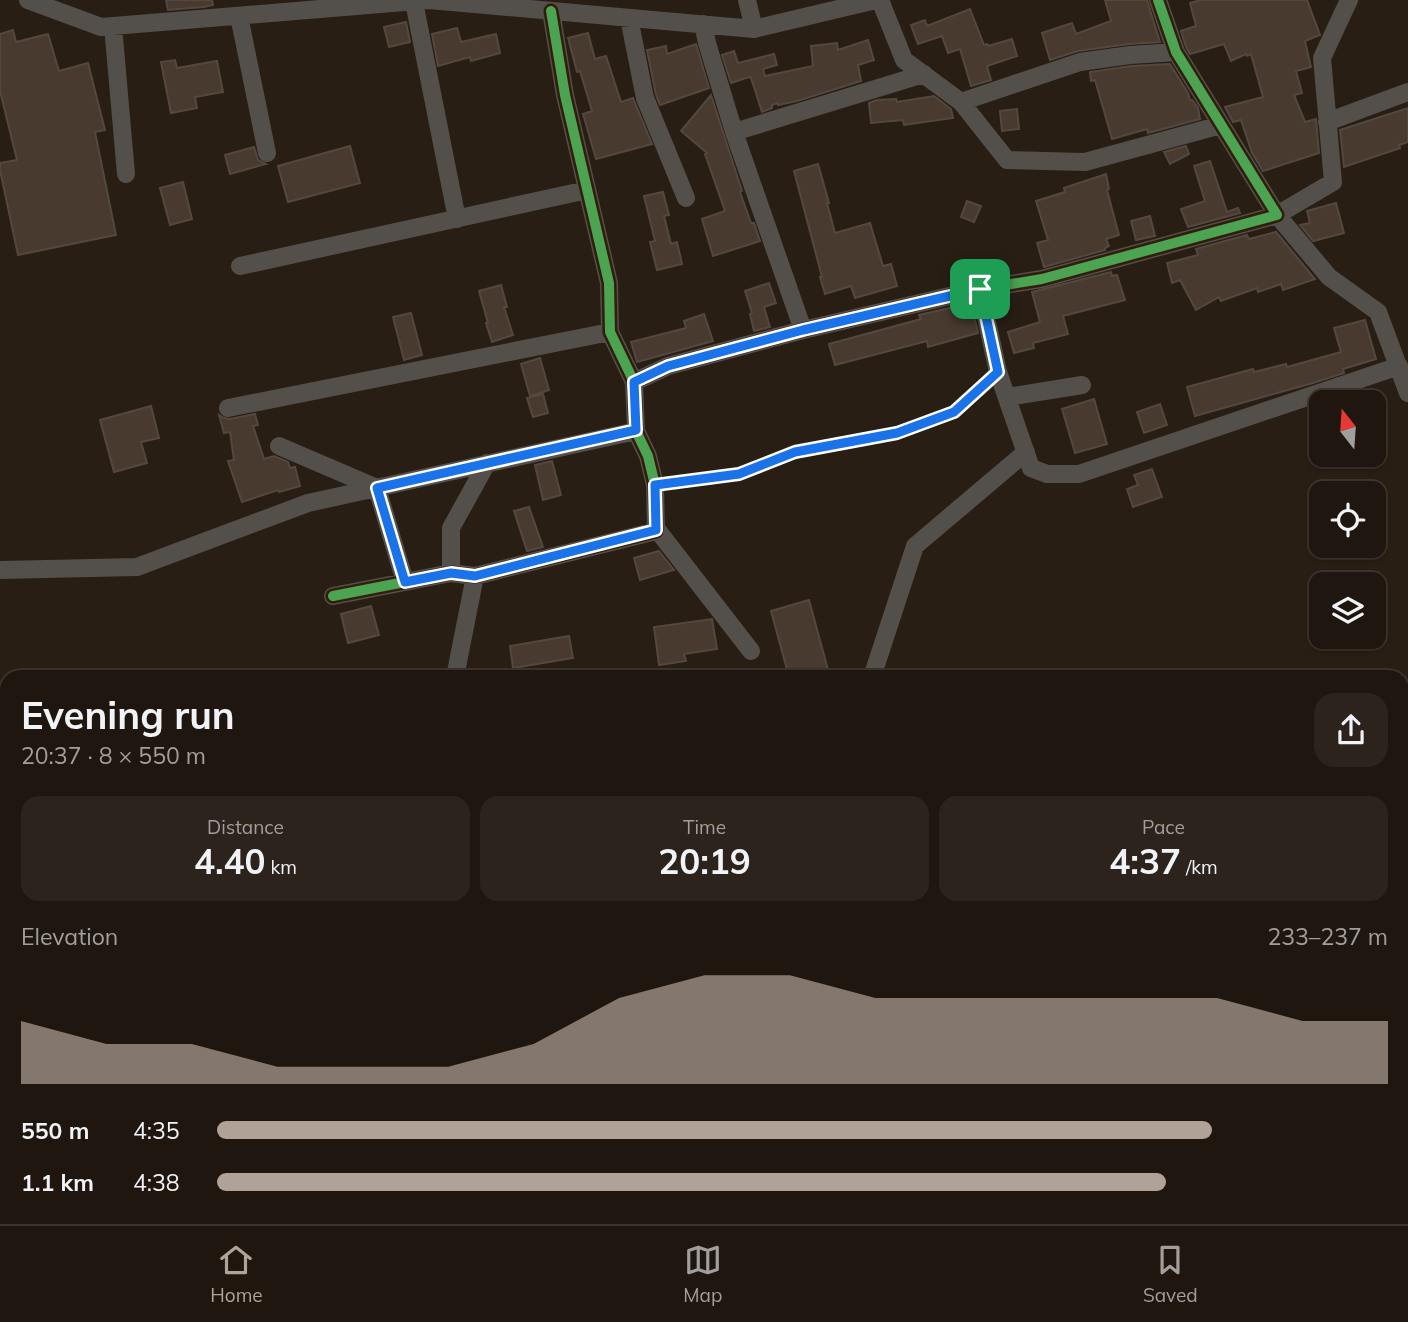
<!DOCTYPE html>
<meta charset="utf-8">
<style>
:root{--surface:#1f160f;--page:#2c231d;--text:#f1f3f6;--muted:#a19f9e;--line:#3c352f;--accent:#b0a297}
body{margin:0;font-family:Mulish,sans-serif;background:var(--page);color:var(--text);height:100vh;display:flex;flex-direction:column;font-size:26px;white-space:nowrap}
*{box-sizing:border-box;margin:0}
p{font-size:23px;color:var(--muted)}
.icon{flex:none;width:38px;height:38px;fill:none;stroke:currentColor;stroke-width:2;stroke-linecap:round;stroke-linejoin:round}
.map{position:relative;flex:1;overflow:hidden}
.drawer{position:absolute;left:0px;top:670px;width:1409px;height:555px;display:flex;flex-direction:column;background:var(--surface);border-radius:21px 21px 0 0;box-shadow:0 2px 5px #0004,0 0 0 2px var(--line)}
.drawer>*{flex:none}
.needle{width:46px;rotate:343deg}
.buttons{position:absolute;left:1309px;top:390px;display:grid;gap:14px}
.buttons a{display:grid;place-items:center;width:77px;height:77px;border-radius:14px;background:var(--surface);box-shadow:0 2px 5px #0004,0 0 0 2px var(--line);font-size:35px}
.pin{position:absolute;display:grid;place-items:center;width:60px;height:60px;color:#fff;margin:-30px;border-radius:14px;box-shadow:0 4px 10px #0006}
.round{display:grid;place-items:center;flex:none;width:74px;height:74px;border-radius:21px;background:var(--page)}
.headline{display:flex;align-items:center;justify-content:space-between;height:119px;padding:0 21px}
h1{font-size:38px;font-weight:700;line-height:52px}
.figures{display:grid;grid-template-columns:repeat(3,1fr);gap:10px;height:119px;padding:7px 21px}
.figures div{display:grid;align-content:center;border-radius:18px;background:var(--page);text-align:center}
.figures b{font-size:35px;font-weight:700}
.figures small{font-size:19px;font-weight:400}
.figures p{font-size:19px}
.chart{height:196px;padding:14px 21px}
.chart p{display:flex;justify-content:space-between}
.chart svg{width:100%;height:126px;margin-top:7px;fill:var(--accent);opacity:.7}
ul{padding:0 21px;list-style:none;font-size:23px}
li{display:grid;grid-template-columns:112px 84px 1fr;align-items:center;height:52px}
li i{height:18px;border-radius:9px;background:var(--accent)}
.dock{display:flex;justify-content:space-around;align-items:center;height:98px;border-top:2px solid var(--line);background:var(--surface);font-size:19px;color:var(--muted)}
.dock a{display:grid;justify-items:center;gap:4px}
.dock .current{color:var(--accent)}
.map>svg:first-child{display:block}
</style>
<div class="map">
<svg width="1408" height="1224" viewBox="0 0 1408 1224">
<rect width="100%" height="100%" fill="#291e14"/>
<path fill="#493a2f" stroke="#534840" stroke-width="2" d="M 166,0 L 212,0 L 213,5 L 204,7 L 168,10 Z
M 1105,0 L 1147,0 L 1160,42 L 1129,44 L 1078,51 L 1050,60 L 1042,33 L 1072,23 L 1076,34 L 1111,21 Z
M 1201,0 L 1307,0 L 1320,35 L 1305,41 L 1311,67 L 1296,71 L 1302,93 L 1294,95 L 1305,122 L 1316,119 L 1319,153 L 1263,171 L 1252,153 L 1241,120 L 1233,122 L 1225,107 L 1263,97 L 1251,54 L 1247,56 L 1246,54 L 1231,61 L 1224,44 L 1190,54 L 1186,47 L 1181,31 L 1196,26 L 1190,3 Z
M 970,9 L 984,45 L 987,44 L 988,46 L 1012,39 L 1017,56 L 987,66 L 991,80 L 971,86 L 960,49 L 948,53 L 942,36 L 918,44 L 911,25 L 925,20 L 927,26 Z
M 406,22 L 410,42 L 389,47 L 384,27 Z
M 457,28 L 461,42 L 496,34 L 500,53 L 471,61 L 470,57 L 438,66 L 432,34 Z
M 13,30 L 16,42 L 48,34 L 59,71 L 88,63 L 105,130 L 95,132 L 116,235 L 18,255 L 0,170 L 0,163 L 17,160 L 0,91 L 0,34 Z
M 588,33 L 595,59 L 606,56 L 621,102 L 633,98 L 652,144 L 596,159 L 583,114 L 592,111 L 580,71 L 577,72 L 568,38 Z
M 868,40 L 874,60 L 858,65 L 861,81 L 797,101 L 778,105 L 777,103 L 772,105 L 772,108 L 762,112 L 751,78 L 749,77 L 731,83 L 722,55 L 734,51 L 738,63 L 774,54 L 777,65 L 763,69 L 765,76 L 813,66 L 811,46 L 837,43 L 838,50 Z
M 696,44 L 709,88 L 660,105 L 656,95 L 647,50 L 666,46 L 667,54 Z
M 175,60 L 177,68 L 217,61 L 223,92 L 195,97 L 197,108 L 171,113 L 161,62 Z
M 1170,64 L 1188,93 L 1190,100 L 1192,100 L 1198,108 L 1200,119 L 1148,133 L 1147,129 L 1112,139 L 1095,80 L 1091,81 L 1090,72 L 1131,66 Z
M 711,95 L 742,191 L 740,192 L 751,223 L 754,223 L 760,241 L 713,256 L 702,219 L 725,211 L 705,154 L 707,153 L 681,131 Z
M 934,96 L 951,109 L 953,118 L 904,125 L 903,120 L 871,123 L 869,103 L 877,100 L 896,99 L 897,102 Z
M 1408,108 L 1408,142 L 1399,145 L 1400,148 L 1344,167 L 1340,130 Z
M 1017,109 L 1019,129 L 1002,131 L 1000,111 Z
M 350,146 L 360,183 L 288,202 L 278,166 Z
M 1186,146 L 1189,154 L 1170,164 L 1164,152 Z
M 254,147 L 258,160 L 266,164 L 230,174 L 225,155 Z
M 1210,161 L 1227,212 L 1238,208 L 1240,213 L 1188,227 L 1181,209 L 1205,201 L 1194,166 Z
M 818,164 L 829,203 L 827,203 L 835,233 L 870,223 L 883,266 L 891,264 L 897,286 L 855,298 L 851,286 L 825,294 L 820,277 L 822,277 L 794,171 Z
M 1106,174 L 1109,189 L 1107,190 L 1119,235 L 1106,239 L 1109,246 L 1105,248 L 1105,250 L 1044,267 L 1037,243 L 1048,240 L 1036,201 L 1065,192 L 1064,188 Z
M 183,182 L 192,219 L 170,225 L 160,188 Z
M 663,192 L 669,215 L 664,216 L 671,244 L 677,242 L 682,264 L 657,270 L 650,242 L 655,241 L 644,196 Z
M 967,201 L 981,206 L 974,222 L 961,217 Z
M 1336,203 L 1344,233 L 1313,241 L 1300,225 L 1310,223 L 1307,211 Z
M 1150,216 L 1155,236 L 1136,240 L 1131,221 Z
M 1276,232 L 1315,279 L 1283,290 L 1281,284 L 1258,292 L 1257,288 L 1221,301 L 1219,297 L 1196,310 L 1180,280 L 1172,283 L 1167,263 L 1198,255 L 1196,249 L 1247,235 L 1249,239 Z
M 1111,272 L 1112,276 L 1117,275 L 1125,300 L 1063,316 L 1068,334 L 1033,343 L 1034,348 L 1014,353 L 1008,332 L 1040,322 L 1032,292 Z
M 769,283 L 776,303 L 764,307 L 770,327 L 754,331 L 750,314 L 752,313 L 745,291 Z
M 501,285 L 507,307 L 504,307 L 513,335 L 492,342 L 486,323 L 488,323 L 479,291 Z
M 971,303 L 978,333 L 928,347 L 927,341 L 835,365 L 829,344 L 921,319 L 919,315 Z
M 411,313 L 422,355 L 404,360 L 393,317 Z
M 704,314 L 713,341 L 637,362 L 631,342 L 686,328 L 684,321 Z
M 1365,320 L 1376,359 L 1343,369 L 1344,373 L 1313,383 L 1195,416 L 1187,387 L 1253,369 L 1254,372 L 1286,364 L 1287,367 L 1341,352 L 1334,328 Z
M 540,358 L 549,390 L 530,396 L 521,364 Z
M 543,394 L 548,413 L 533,417 L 527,398 Z
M 1094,399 L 1107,444 L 1075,453 L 1062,409 Z
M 1160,404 L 1167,425 L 1144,433 L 1137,412 Z
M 151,406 L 159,438 L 141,442 L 147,463 L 114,472 L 100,420 Z
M 255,414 L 258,425 L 253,426 L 264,459 L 274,456 L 288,462 L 290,468 L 295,467 L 300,486 L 279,492 L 278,490 L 242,502 L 228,461 L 234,460 L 230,432 L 224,433 L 219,415 L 224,418 L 230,419 Z
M 552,461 L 561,495 L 543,500 L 535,465 Z
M 1152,469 L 1162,497 L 1133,507 L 1127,489 L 1138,485 L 1134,475 Z
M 529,507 L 543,547 L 527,551 L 514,511 Z
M 659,551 L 674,570 L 640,580 L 634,558 Z
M 809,600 L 830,677 L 789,677 L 771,611 Z
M 371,606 L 379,635 L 348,643 L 341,614 Z
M 712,619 L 717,649 L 684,654 L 686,661 L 659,665 L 654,627 Z
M 569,636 L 573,658 L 513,668 L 510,646 Z"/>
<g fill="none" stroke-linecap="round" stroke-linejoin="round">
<path stroke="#615c56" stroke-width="3.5" stroke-dasharray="5 5" stroke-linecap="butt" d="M 671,483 L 739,474 L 795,452 L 897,433 L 955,412 L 985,384"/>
<path stroke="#534f4a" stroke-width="18" d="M 28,0 L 101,27 L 429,0 L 754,29 L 876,0
M 747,0 L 754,29
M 880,0 L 904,60 L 961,102 L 1007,160 L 1085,162 L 1221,125
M 1349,0 L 1322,58 L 1333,182 L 1277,215 L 1329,277 L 1378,312 L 1408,393
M 414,2 L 457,219
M 239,16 L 267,153
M 629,18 L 645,98 L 686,198
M 703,24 L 707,43 L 734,132 L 803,330
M 113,26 L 126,174
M 961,102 L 1080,62 L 1130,55 L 1176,52
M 1327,122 L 1408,92
M 734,132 L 924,74
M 240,266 L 587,190
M 980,289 L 998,372 L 1031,468 L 1047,474 L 1079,474 L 1399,366
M 634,382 L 668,366 L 803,330 L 980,289 L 1042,279 L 1277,215 L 1176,52 L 1158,0
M 1007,397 L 1082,385
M 228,408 L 610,332
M 279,446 L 377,488 L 405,582
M 655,527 L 751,651
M 0,570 L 137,567 L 308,503 L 636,431
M 451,573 L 451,528 L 487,463
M 333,596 L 451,573 L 475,576 L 656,531 L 655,485 L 648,456 L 636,431 L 634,382 L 610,332 L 609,283 L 565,95 L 551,11
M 874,671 L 915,546 L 1026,452
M 455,677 L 475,576
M 0,812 L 7,812
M 0,1076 L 7,1075
M 1405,1169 L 1408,1178
M 0,1196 L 7,1196
M 532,1218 L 534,1224
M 1309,1218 L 1311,1224"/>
<defs>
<path id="cycleway" d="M 634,382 L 668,366 L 803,330 L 980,289 L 1042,279 L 1277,215 L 1176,52 L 1158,0
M 333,596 L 451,573 L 475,576 L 656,531 L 655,485 L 648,456 L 636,431 L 634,382 L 610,332 L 609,283 L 565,95 L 551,11"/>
</defs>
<use href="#cycleway" stroke="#321d0b" stroke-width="15"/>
<use href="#cycleway" stroke="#4ca352" stroke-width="10"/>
</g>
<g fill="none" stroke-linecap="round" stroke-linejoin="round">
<defs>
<path id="route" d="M 980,289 L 998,372 L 954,412 L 897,433 L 795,452 L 739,474 L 655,485 L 656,530 L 475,576 L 451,573 L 405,582 L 377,488 L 636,430 L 634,382 L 668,366 L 803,330 Z"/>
</defs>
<use href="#route" stroke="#fff" stroke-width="14"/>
<use href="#route" stroke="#1a73e8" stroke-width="9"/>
</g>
</svg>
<div class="buttons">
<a><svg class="needle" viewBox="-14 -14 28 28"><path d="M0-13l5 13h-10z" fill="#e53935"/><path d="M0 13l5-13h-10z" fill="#a19f9e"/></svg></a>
<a><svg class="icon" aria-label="locate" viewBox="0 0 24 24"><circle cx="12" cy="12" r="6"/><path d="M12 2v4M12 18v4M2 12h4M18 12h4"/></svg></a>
<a><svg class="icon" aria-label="layers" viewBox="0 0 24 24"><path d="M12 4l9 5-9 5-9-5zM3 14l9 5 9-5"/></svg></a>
</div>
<div class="pin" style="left:980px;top:289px;background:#1e9e55"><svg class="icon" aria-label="arrive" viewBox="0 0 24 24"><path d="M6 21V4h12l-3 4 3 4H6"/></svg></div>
<section class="drawer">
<div class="headline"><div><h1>Evening run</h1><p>20:37 · 8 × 550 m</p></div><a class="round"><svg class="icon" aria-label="share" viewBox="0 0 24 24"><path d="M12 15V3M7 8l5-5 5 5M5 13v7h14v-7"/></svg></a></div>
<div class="figures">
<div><p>Distance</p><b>4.40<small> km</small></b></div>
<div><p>Time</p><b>20:19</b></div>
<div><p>Pace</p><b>4:37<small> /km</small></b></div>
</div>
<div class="chart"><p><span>Elevation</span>233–237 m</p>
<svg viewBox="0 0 160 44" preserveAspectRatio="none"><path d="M0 44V22L10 30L20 30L30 38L40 38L50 38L60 30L70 14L80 6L90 6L100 14L110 14L120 14L130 14L140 14L150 22L160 22V44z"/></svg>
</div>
<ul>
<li><b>550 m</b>4:35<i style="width:85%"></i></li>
<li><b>1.1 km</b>4:38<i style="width:81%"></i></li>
</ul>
</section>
</div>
<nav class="dock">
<a class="current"><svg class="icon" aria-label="home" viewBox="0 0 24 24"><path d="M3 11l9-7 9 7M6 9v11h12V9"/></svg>Home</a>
<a><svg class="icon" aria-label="map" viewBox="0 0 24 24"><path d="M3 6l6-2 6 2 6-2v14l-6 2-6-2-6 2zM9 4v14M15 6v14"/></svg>Map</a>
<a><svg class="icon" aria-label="saved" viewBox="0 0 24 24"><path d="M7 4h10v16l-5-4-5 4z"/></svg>Saved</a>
</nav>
